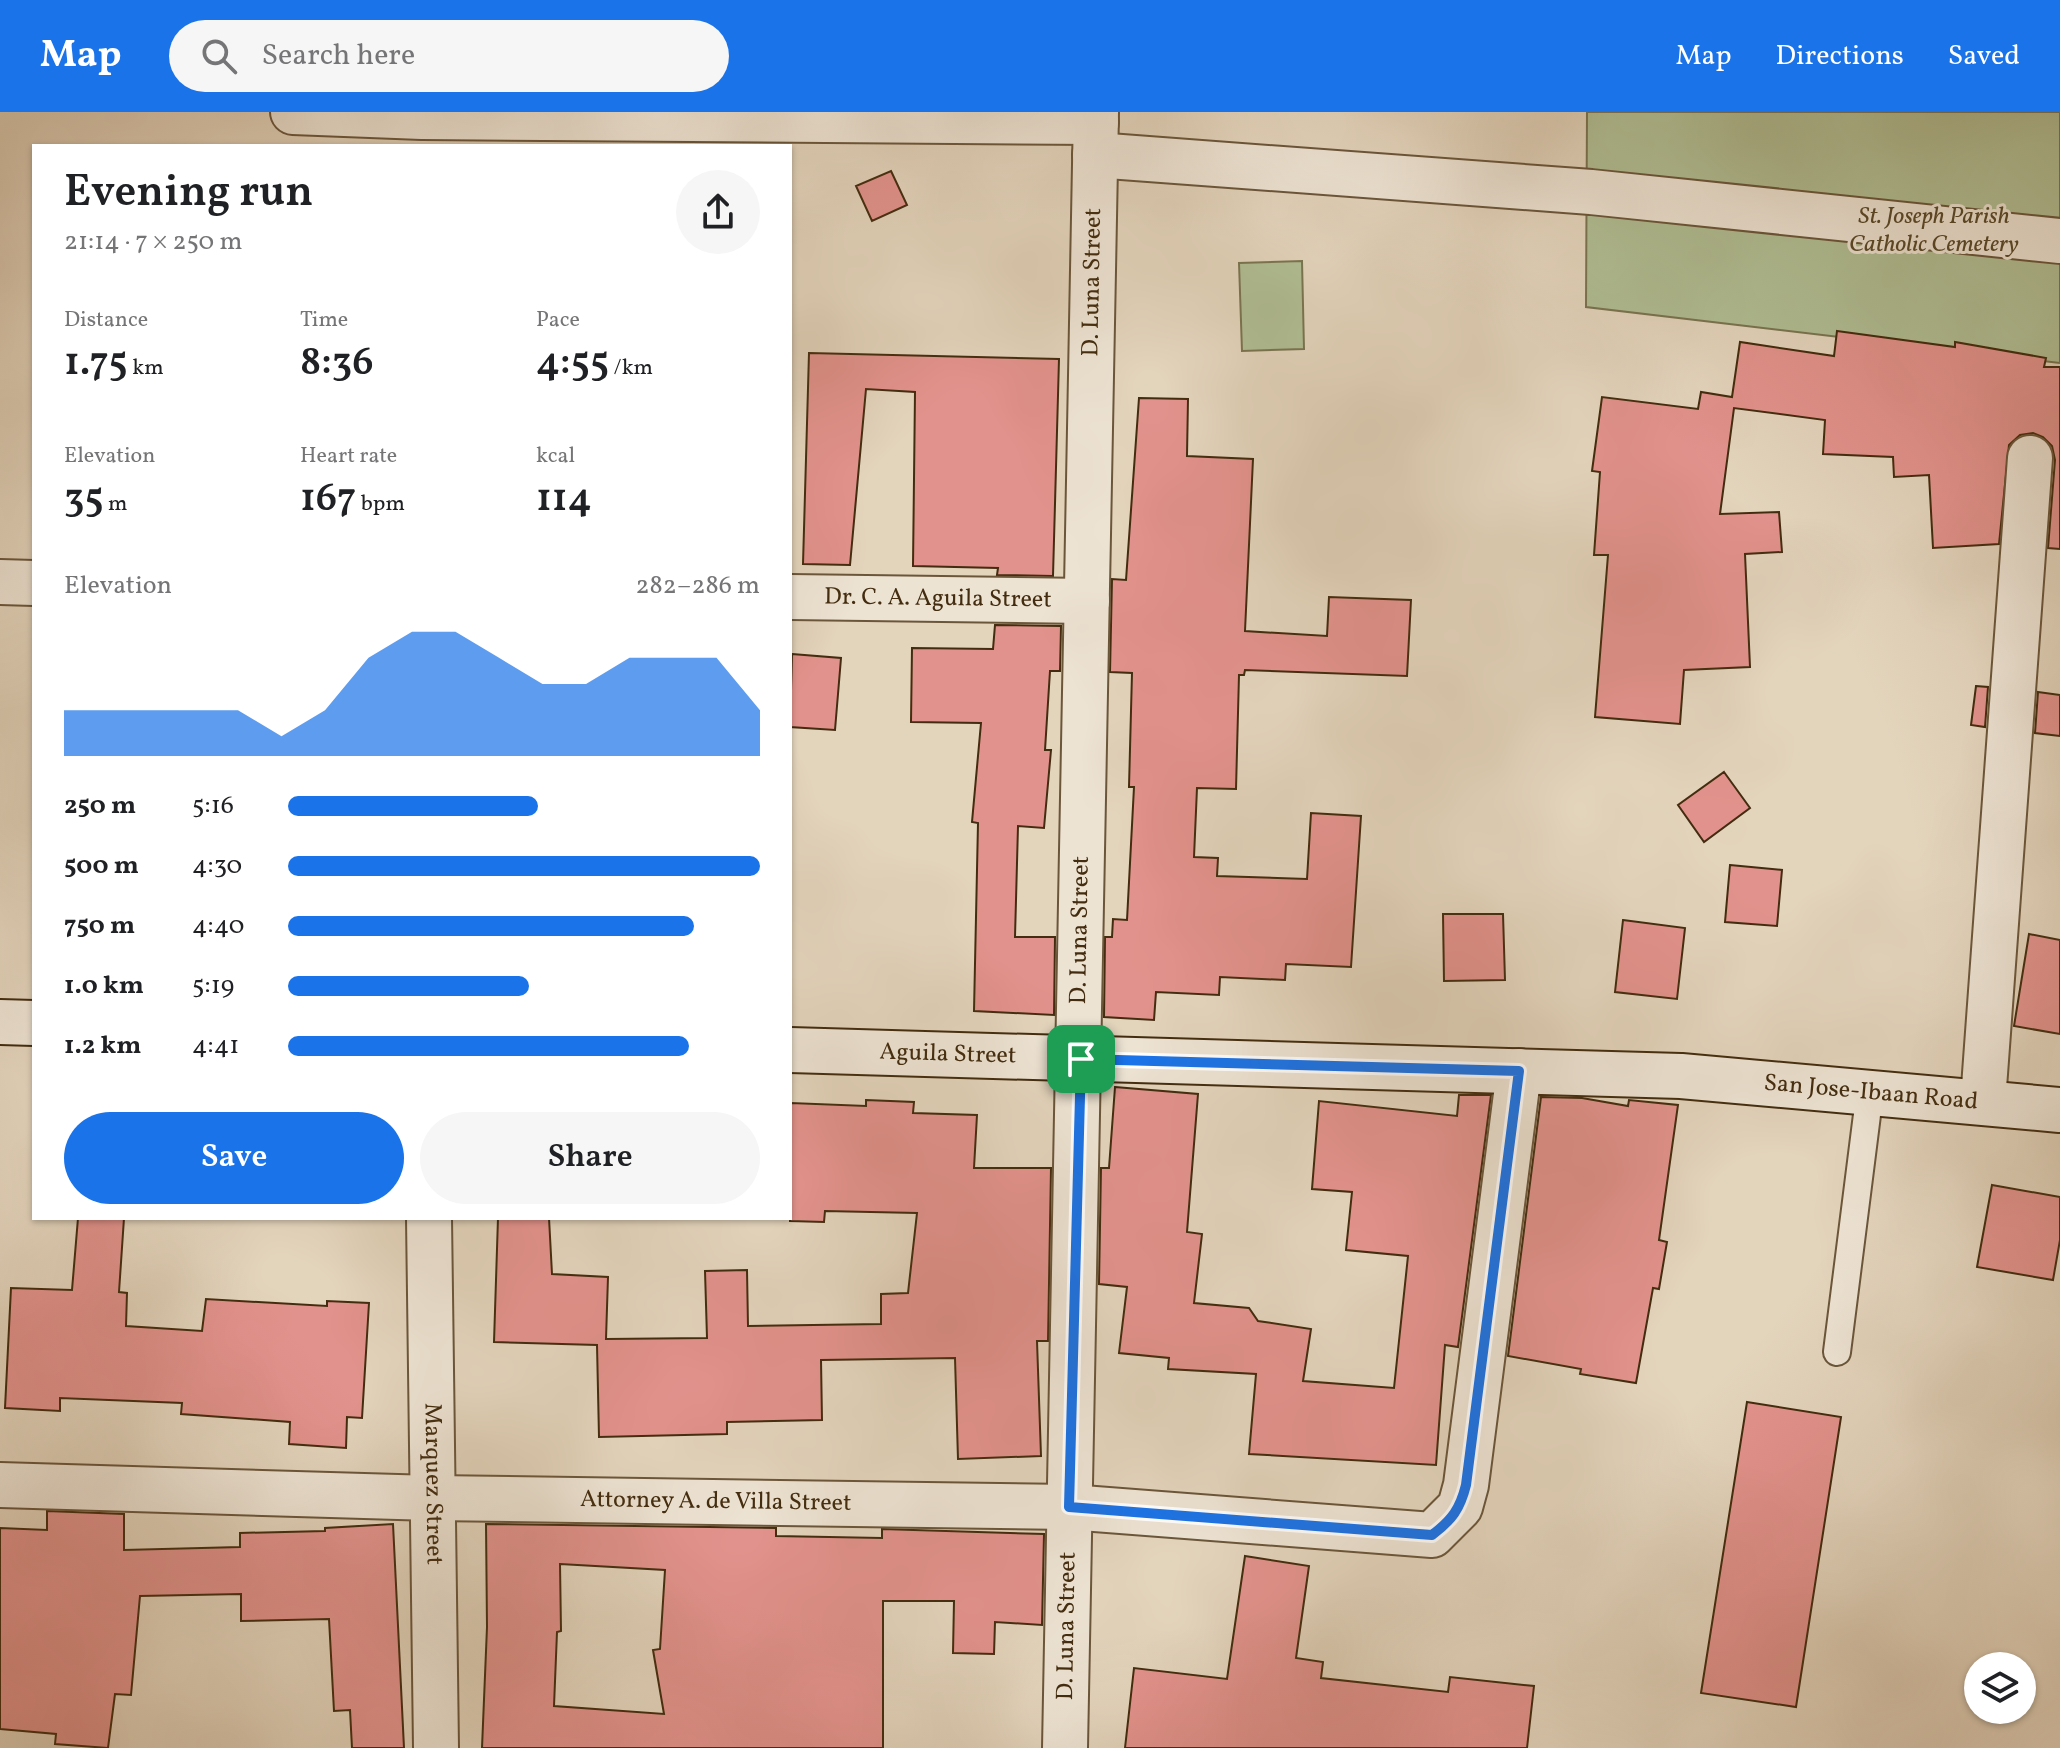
<!DOCTYPE html>
<meta charset="utf-8">
<style>
:root{--surface:#fff;--page:#f6f6f6;--text:#202124;--muted:#757577;--accent:#1a73e8}
body{margin:0;font-family:Vollkorn,serif;background:var(--page);color:var(--text);height:100vh;display:flex;flex-direction:column;font-size:30px;white-space:nowrap}
*{box-sizing:border-box;margin:0}
p{font-size:26px;color:var(--muted)}
.icon{flex:none;width:44px;height:44px;fill:none;stroke:currentColor;stroke-width:2;stroke-linecap:round;stroke-linejoin:round}
.map{position:relative;flex:1;overflow:hidden}
.side{position:absolute;left:32px;top:32px;width:760px;height:1076px;display:flex;flex-direction:column;background:var(--surface);border-radius:0px;box-shadow:0 2px 6px #0004}
.side>*{flex:none}
.controls{position:absolute;left:1964px;top:1540px;display:grid;gap:16px}
.controls a{display:grid;place-items:center;width:72px;height:72px;border-radius:50%;background:var(--surface);box-shadow:0 2px 6px #0004;font-size:40px}
.pin{position:absolute;display:grid;place-items:center;width:68px;height:68px;color:#fff;margin:-34px;border-radius:16px;box-shadow:0 4px 12px #0006}
.round{display:grid;place-items:center;flex:none;width:84px;height:84px;border-radius:42px;background:var(--page)}
.headline{display:flex;align-items:center;justify-content:space-between;height:136px;padding:0 32px}
h1{font-size:44px;font-weight:600;line-height:60px}
.metrics{display:grid;grid-template-columns:repeat(3,1fr);gap:12px;height:136px;padding:8px 32px}
.metrics div{display:grid;align-content:center}
.metrics b{font-size:40px;font-weight:600}
.metrics small{font-size:22px;font-weight:400}
.metrics p{font-size:22px}
.chart{height:224px;padding:16px 32px}
.chart p{display:flex;justify-content:space-between}
.chart svg{width:100%;height:144px;margin-top:8px;fill:var(--accent);opacity:.7}
.button{display:flex;gap:16px;margin-top:auto;padding:16px 32px}
.button a{flex:1;height:92px;border-radius:48px;background:var(--accent);color:#fff;font-size:32px;font-weight:600;line-height:92px;text-align:center}
.button a+a{background:var(--page);color:var(--text)}
ul{padding:0 32px;list-style:none;font-size:26px}
li{display:grid;grid-template-columns:128px 96px 1fr;align-items:center;height:60px}
li i{height:20px;border-radius:10px;background:var(--accent)}
header{display:flex;align-items:center;gap:48px;box-sizing:border-box;height:112px;padding:0 40px;background:var(--accent);color:#fff}
header strong{font-size:38px}
nav{display:flex;gap:44px;margin-inline-start:auto;font-size:28px}
.search{width:560px;height:72px;background:var(--page);display:flex;align-items:center;gap:20px;box-sizing:border-box;padding:0 28px;border-radius:44px;color:var(--muted);font-size:30px}
.map>svg:first-child{display:block}
</style>
<header>
<strong>Map</strong>
<div class="search"><svg class="icon" aria-label="search" viewBox="0 0 24 24"><circle cx="10" cy="10" r="6"/><path d="M15 15l6 6"/></svg>Search here</div>
<nav><a>Map</a><a>Directions</a><a>Saved</a></nav>
</header>
<div class="map">
<svg width="2060" height="1636" viewBox="0 0 2060 1636">
<rect width="100%" height="100%" fill="#e3d4bc"/>
<filter id="stains"><feTurbulence type="fractalNoise" baseFrequency=".0025" numOctaves="4"/><feColorMatrix values="0 0 0 0 .2 0 0 0 0 .09 0 0 0 0 .02 0 0 0 .5 -.17"/></filter>
<radialGradient id="worn" r=".72"><stop offset=".6" stop-color="#630" stop-opacity="0"/><stop offset="1" stop-color="#630" stop-opacity=".3"/></radialGradient>
<path fill="#b0bd93" stroke="#7a7451" stroke-width="2" d="M 1587,0 L 2060,0 L 2060,251 L 1586,195 Z
M 1302,149 L 1304,237 L 1242,239 L 1239,151 Z"/>
<path fill="#e2928c" stroke="#432c0f" stroke-width="2" fill-rule="evenodd" d="M 891,59 L 907,93 L 872,109 L 856,74 Z
M 1837,219 L 1955,235 L 1955,230 L 2046,246 L 2044,255 L 2060,255 L 2060,437 L 2048,436 L 2055,348 L 2052,334 L 2043,325 L 2033,321 L 2020,323 L 2009,333 L 1999,432 L 1933,436 L 1929,363 L 1894,365 L 1893,345 L 1823,342 L 1825,308 L 1734,296 L 1720,402 L 1779,400 L 1782,440 L 1745,442 L 1750,555 L 1684,558 L 1680,612 L 1595,605 L 1608,443 L 1594,443 L 1600,360 L 1592,359 L 1602,285 L 1698,297 L 1701,280 L 1732,285 L 1740,230 L 1834,244 Z
M 809,241 L 1059,247 L 1053,464 L 997,463 L 998,456 L 913,454 L 915,280 L 866,277 L 850,453 L 803,452 Z
M 1139,286 L 1188,287 L 1187,344 L 1253,347 L 1245,519 L 1327,524 L 1329,485 L 1411,488 L 1407,564 L 1245,558 L 1244,563 L 1239,563 L 1236,677 L 1197,676 L 1194,745 L 1218,746 L 1217,764 L 1307,767 L 1311,701 L 1361,704 L 1351,855 L 1286,852 L 1285,868 L 1220,865 L 1219,883 L 1156,880 L 1154,908 L 1104,905 L 1105,825 L 1112,825 L 1113,807 L 1127,808 L 1134,675 L 1129,675 L 1132,561 L 1110,560 L 1112,467 L 1126,468 Z
M 995,513 L 1061,514 L 1060,559 L 1050,559 L 1045,638 L 1051,638 L 1044,716 L 1018,714 L 1015,825 L 1055,825 L 1054,903 L 974,899 L 978,711 L 972,710 L 981,611 L 911,610 L 912,536 L 993,537 Z
M 792,542 L 841,546 L 835,618 L 790,615 Z
M 1976,574 L 1988,575 L 1985,615 L 1971,613 Z
M 2038,580 L 2060,583 L 2060,624 L 2035,621 Z
M 1724,660 L 1750,696 L 1704,730 L 1678,693 Z
M 1730,753 L 1782,758 L 1777,814 L 1725,810 Z
M 1443,802 L 1503,802 L 1505,868 L 1444,869 Z
M 1623,808 L 1685,816 L 1677,887 L 1615,880 Z
M 2029,822 L 2060,828 L 2060,922 L 2014,914 Z
M 1115,975 L 1198,982 L 1187,1120 L 1202,1122 L 1194,1191 L 1249,1196 L 1258,1209 L 1311,1217 L 1303,1269 L 1394,1276 L 1408,1144 L 1346,1138 L 1352,1080 L 1312,1077 L 1319,989 L 1457,1004 L 1459,983 L 1491,983 L 1458,1235 L 1445,1233 L 1436,1353 L 1249,1342 L 1256,1262 L 1168,1257 L 1169,1246 L 1119,1241 L 1127,1175 L 1099,1172 L 1101,1056 L 1109,1056 Z
M 1541,985 L 1582,986 L 1628,994 L 1629,988 L 1678,993 L 1659,1128 L 1667,1130 L 1659,1177 L 1653,1176 L 1636,1271 L 1580,1262 L 1581,1257 L 1508,1244 Z
M 866,988 L 914,990 L 913,1001 L 977,1003 L 974,1056 L 1051,1056 L 1048,1229 L 1037,1229 L 1041,1344 L 958,1347 L 955,1246 L 821,1248 L 822,1308 L 727,1310 L 727,1322 L 599,1325 L 597,1233 L 494,1230 L 498,1106 L 549,1106 L 552,1162 L 608,1165 L 606,1227 L 707,1226 L 705,1159 L 747,1158 L 748,1214 L 881,1212 L 881,1182 L 908,1181 L 917,1101 L 825,1099 L 824,1110 L 790,1109 L 791,991 L 866,994 Z
M 1992,1073 L 2060,1085 L 2060,1128 L 2053,1168 L 1977,1155 Z
M 78,1106 L 124,1106 L 119,1180 L 127,1181 L 126,1214 L 202,1219 L 206,1187 L 327,1194 L 327,1189 L 369,1191 L 362,1306 L 347,1305 L 346,1336 L 289,1332 L 290,1310 L 181,1302 L 182,1291 L 60,1286 L 60,1299 L 5,1296 L 11,1176 L 72,1178 Z
M 1747,1290 L 1841,1305 L 1796,1595 L 1701,1581 Z
M 47,1399 L 124,1402 L 124,1438 L 240,1435 L 240,1421 L 325,1419 L 325,1416 L 393,1412 L 404,1636 L 352,1636 L 350,1598 L 334,1599 L 329,1507 L 241,1509 L 241,1482 L 140,1484 L 131,1583 L 115,1582 L 108,1636 L 55,1632 L 56,1622 L 0,1617 L 0,1416 L 47,1418 Z
M 486,1412 L 776,1416 L 776,1424 L 882,1426 L 882,1417 L 1044,1422 L 1042,1513 L 995,1510 L 994,1542 L 953,1541 L 954,1489 L 883,1489 L 883,1636 L 482,1636 L 487,1515 ZM 560,1452 L 665,1458 L 660,1537 L 653,1538 L 664,1602 L 554,1594 L 557,1520 L 561,1519 Z
M 1245,1444 L 1309,1454 L 1296,1546 L 1323,1550 L 1321,1566 L 1448,1580 L 1450,1565 L 1534,1574 L 1527,1636 L 1125,1636 L 1134,1556 L 1227,1567 Z"/>
<g fill="none" stroke-linecap="round" stroke-linejoin="round">
<defs>
<path id="lane" d="M 1837,1240 L 1870,979"/>
<g id="street">
<path d="M 293,0 L 422,5 L 1096,10"/>
<path d="M 1095,43 L 1591,80 L 2060,129"/>
<path d="M 0,470 L 34,471"/>
<path id="s1" d="M 790,485 L 1087,489"/>
<path d="M 1983,989 L 2030,346"/>
<path id="s2" d="M 429,1106 L 436,1636"/>
<path id="s3" d="M 0,1373 L 432,1386 L 1069,1395 L 1432,1423 L 1460,1395 L 1466,1373 L 1519,959"/>
<path id="s4" d="M 1065,1636 L 1096,0"/>
</g>
<g id="secondary">
<path d="M 0,910 L 34,911"/>
<path id="s5" d="M 790,938 L 1681,964 L 2060,998"/>
</g>
</defs>
<use href="#lane" stroke="#6b563a" stroke-width="30"/>
<use href="#street" stroke="#6b563a" stroke-width="48"/>
<use href="#secondary" stroke="#432c0f" stroke-width="48"/>
<use href="#lane" stroke="#ede3d3" stroke-width="26"/>
<use href="#street" stroke="#ede3d3" stroke-width="44"/>
<use href="#secondary" stroke="#ede3d3" stroke-width="44"/>
</g>
<g fill="none" stroke-linecap="round" stroke-linejoin="round">
<defs>
<path id="route" d="M 1081,947 L 1519,959 L 1466,1373 C 1460,1397 1452,1408 1432,1423 L 1069,1395 Z"/>
</defs>
<use href="#route" stroke="#fff" stroke-width="16"/>
<use href="#route" stroke="#1a73e8" stroke-width="10"/>
</g>
<g text-anchor="middle" dominant-baseline="central" stroke-width="6" stroke-linejoin="round" paint-order="stroke">
<g font-size="24" font-style="italic" fill="#594929" stroke="#ede3d3">
<text x="1934" y="105">St. Joseph Parish<tspan x="1934" dy="28">Catholic Cemetery</tspan></text>
</g>
<g font-size="24" fill="#432c0f" stroke="#ede3d3">
<text stroke="none"><textPath href="#s4" startOffset="1466">D. Luna Street</textPath></text>
<text stroke="none"><textPath href="#s1" startOffset="148">Dr. C. A. Aguila Street</textPath></text>
<text stroke="none"><textPath href="#s4" startOffset="818">D. Luna Street</textPath></text>
<text stroke="none"><textPath href="#s5" startOffset="158">Aguila Street</textPath></text>
<text stroke="none"><textPath href="#s5" startOffset="1082">San Jose-Ibaan Road</textPath></text>
<text stroke="none"><textPath href="#s2" startOffset="266">Marquez Street</textPath></text>
<text stroke="none"><textPath href="#s3" startOffset="716">Attorney A. de Villa Street</textPath></text>
<text stroke="none"><textPath href="#s4" startOffset="122">D. Luna Street</textPath></text>
</g>
</g>
<rect width="100%" height="100%" filter="url(#stains)"/>
<rect width="100%" height="100%" fill="url(#worn)"/>
</svg>
<div class="controls">
<a><svg class="icon" aria-label="layers" viewBox="0 0 24 24"><path d="M12 4l9 5-9 5-9-5zM3 14l9 5 9-5"/></svg></a>
</div>
<div class="pin" style="left:1081px;top:947px;background:#1e9e55"><svg class="icon" aria-label="arrive" viewBox="0 0 24 24"><path d="M6 21V4h12l-3 4 3 4H6"/></svg></div>
<section class="side">
<div class="headline"><div><h1>Evening run</h1><p>21:14 · 7 × 250 m</p></div><a class="round"><svg class="icon" aria-label="share" viewBox="0 0 24 24"><path d="M12 15V3M7 8l5-5 5 5M5 13v7h14v-7"/></svg></a></div>
<div class="metrics">
<div><p>Distance</p><b>1.75<small> km</small></b></div>
<div><p>Time</p><b>8:36</b></div>
<div><p>Pace</p><b>4:55<small> /km</small></b></div>
</div>
<div class="metrics">
<div><p>Elevation</p><b>35<small> m</small></b></div>
<div><p>Heart rate</p><b>167<small> bpm</small></b></div>
<div><p>kcal</p><b>114</b></div>
</div>
<div class="chart"><p><span>Elevation</span>282–286 m</p>
<svg viewBox="0 0 160 44" preserveAspectRatio="none"><path d="M0 44V30L10 30L20 30L30 30L40 30L50 38L60 30L70 14L80 6L90 6L100 14L110 22L120 22L130 14L140 14L150 14L160 30V44z"/></svg>
</div>
<ul>
<li><b>250 m</b>5:16<i style="width:53%"></i></li>
<li><b>500 m</b>4:30<i style="width:100%"></i></li>
<li><b>750 m</b>4:40<i style="width:86%"></i></li>
<li><b>1.0 km</b>5:19<i style="width:51%"></i></li>
<li><b>1.2 km</b>4:41<i style="width:85%"></i></li>
</ul>
<div class="button"><a>Save</a><a>Share</a></div>
</section>
</div>
